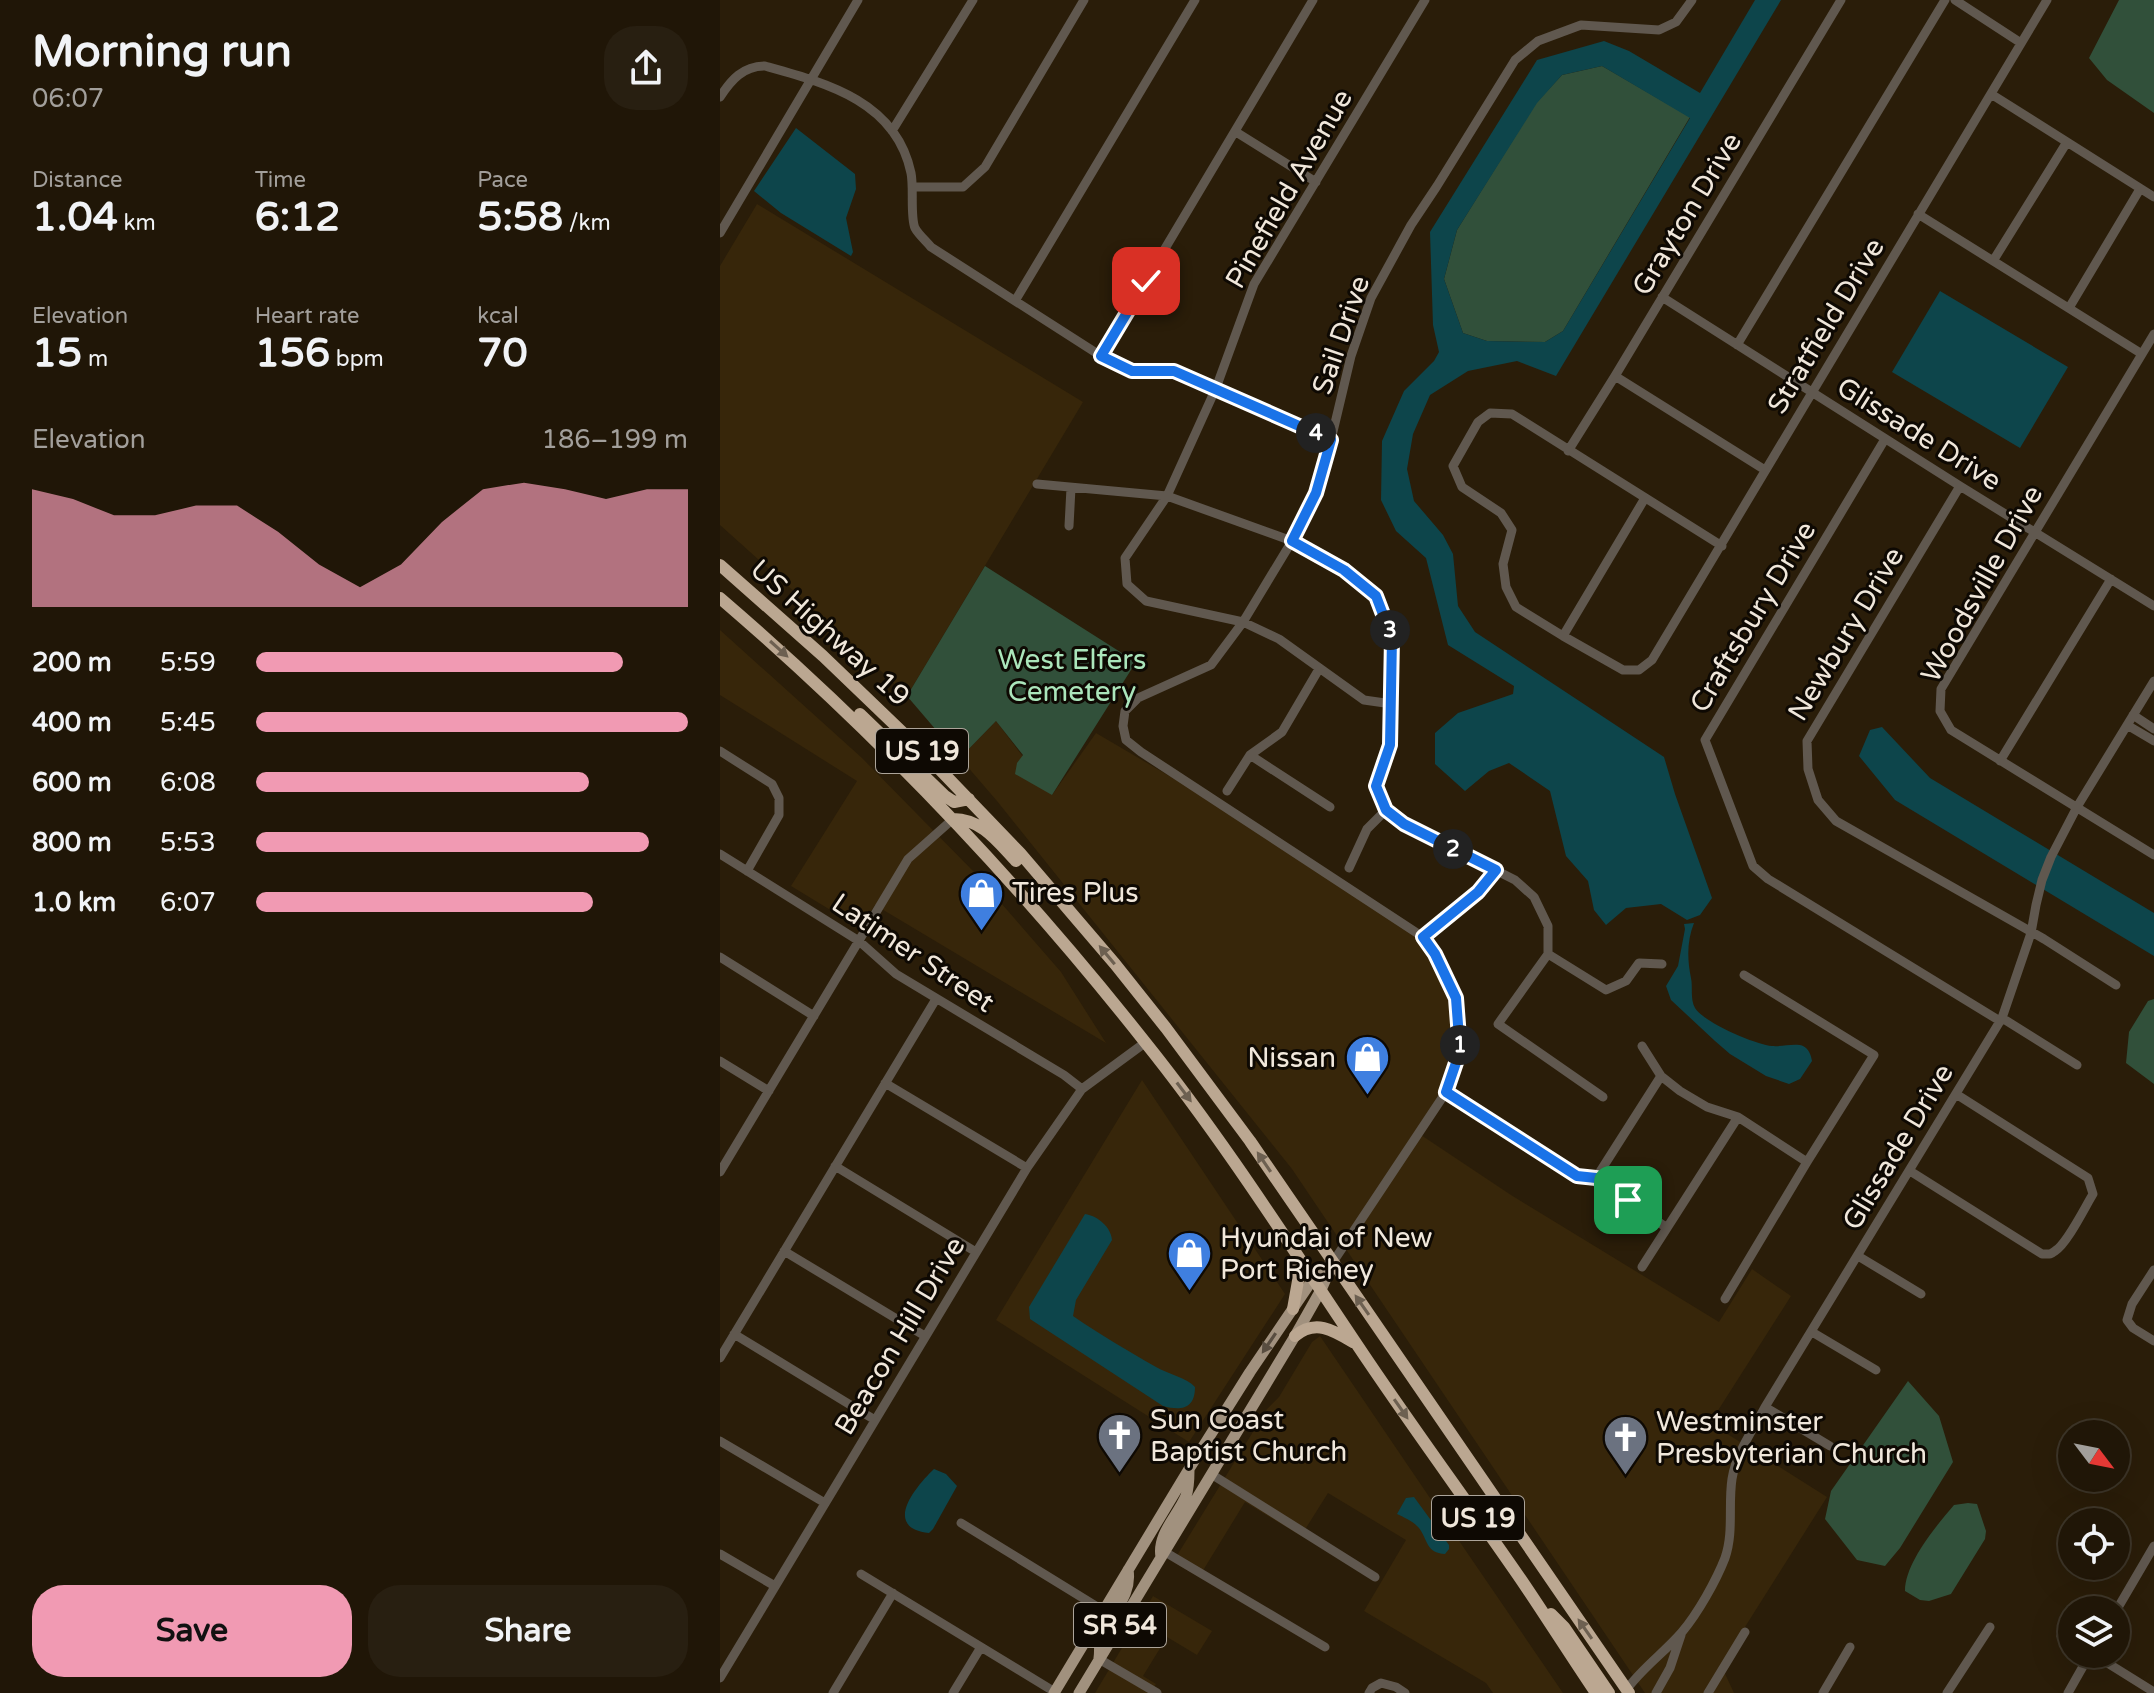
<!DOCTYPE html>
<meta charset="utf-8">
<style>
:root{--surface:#201607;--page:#281f11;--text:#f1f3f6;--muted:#a29f9b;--line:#3d3528;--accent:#f19ab3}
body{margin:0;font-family:"Varela Round",sans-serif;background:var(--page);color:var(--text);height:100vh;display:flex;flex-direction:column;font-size:30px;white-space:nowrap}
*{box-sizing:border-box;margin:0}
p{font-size:26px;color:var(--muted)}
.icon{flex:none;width:44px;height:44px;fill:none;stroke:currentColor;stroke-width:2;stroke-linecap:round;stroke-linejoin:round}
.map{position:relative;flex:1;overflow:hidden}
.drawer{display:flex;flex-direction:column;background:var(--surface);width:720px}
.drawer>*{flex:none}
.needle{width:52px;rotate:122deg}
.controls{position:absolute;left:1338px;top:1420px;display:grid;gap:16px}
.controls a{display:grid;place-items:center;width:72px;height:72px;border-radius:50%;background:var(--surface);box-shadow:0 8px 32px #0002,0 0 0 2px var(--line);font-size:40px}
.pin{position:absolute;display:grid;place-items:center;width:68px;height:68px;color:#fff;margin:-34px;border-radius:16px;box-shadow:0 4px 12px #0006}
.km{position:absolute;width:40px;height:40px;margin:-20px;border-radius:50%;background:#222;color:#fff;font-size:22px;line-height:40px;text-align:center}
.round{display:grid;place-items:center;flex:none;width:84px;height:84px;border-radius:32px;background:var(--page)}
.summary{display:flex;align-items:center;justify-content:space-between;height:136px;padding:0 32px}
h1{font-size:44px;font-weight:700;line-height:60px}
.figures{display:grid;grid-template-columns:repeat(3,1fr);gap:12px;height:136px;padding:8px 32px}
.figures div{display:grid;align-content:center}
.figures b{font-size:40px;font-weight:700}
.figures small{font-size:22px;font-weight:400}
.figures p{font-size:22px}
.chart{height:224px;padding:16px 32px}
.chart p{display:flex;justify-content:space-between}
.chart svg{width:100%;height:144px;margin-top:8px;fill:var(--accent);opacity:.7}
.action{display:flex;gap:16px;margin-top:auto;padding:16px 32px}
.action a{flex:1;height:92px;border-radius:32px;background:var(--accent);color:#111;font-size:32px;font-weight:700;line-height:92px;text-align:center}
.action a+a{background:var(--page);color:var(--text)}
ul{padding:0 32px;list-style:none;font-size:26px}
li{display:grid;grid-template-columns:128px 96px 1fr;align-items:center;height:60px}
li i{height:20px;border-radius:10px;background:var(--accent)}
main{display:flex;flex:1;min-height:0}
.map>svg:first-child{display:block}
</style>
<main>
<section class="drawer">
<div class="summary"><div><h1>Morning run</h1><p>06:07</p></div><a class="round"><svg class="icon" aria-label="share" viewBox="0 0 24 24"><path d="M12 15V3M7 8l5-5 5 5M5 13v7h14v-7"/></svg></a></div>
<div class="figures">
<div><p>Distance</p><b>1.04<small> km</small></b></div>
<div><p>Time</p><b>6:12</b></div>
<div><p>Pace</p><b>5:58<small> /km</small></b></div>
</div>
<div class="figures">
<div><p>Elevation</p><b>15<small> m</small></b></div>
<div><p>Heart rate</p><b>156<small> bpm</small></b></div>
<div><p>kcal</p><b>70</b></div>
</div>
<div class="chart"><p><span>Elevation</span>186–199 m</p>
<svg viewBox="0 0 160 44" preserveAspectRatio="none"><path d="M0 44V8L10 11L20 16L30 16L40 13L50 13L60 21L70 31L80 38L90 31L100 18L110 8L120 6L130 8L140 11L150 8L160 8V44z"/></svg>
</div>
<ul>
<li><b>200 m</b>5:59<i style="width:85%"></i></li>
<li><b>400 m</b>5:45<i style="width:100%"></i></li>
<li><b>600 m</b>6:08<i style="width:77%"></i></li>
<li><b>800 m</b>5:53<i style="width:91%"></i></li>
<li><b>1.0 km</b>6:07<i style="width:78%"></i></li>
</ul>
<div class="action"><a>Save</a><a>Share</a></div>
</section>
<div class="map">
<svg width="1434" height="1693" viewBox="0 0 1434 1693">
<rect width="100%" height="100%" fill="#2a1d09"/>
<path fill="#37260a" d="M 37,204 L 363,402 L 187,696 L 135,646 L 0,525 L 0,266 Z
M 0,630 L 142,758 L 254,872 L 341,972 L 386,1043 L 155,905 L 140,928 L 71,886 L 137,781 L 0,695 Z
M 276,721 L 332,795 L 376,733 L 577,851 L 716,952 L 734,1005 L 731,1078 L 698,1133 L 791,1195 L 999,1322 L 1032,1269 L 1071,1296 L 990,1423 L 1107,1497 L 1001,1665 L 1014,1693 L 925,1693 L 572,1169 L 277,801 L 240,758 Z
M 422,1080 L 565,1294 L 469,1442 L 276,1320 Z
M 600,1336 L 746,1551 L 843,1693 L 773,1693 L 766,1683 L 644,1611 L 686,1540 L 608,1493 L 581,1536 L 525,1502 L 479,1577 L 453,1562 L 547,1409 L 559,1397 L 592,1342 Z
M 433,1596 L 492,1631 L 477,1655 L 447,1637 L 423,1676 L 436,1684 L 431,1693 L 375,1693 Z"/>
<path fill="#31503a" d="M 1399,0 L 1434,0 L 1434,113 L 1387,80 L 1369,58 Z
M 882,66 L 970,117 L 843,331 L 825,342 L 767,341 L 743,333 L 724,279 L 737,230 L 816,103 L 842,75 Z
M 265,566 L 416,662 L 332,795 L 295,774 L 297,763 L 303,755 L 276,721 L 240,758 L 187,696 Z
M 1434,999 L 1434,1084 L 1406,1063 L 1409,1032 L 1428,1001 Z
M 1188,1381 L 1219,1416 L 1233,1462 L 1180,1548 L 1165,1566 L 1137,1560 L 1105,1519 L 1111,1491 Z
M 1248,1503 L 1257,1504 L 1266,1531 L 1265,1539 L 1231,1594 L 1209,1601 L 1200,1600 L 1185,1591 C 1185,1563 1216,1526 1234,1505 Z"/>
<path fill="#0d454b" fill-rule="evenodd" d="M 1035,0 L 1061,0 L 836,376 L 797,361 L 748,371 L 710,395 L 693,434 L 687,469 L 694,501 L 723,535 L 733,554 L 738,606 L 755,632 L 944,757 L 955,794 L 992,898 L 980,915 L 967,920 L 941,904 L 906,908 L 886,925 L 874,910 L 868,881 L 846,856 L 830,791 L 789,763 L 769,771 L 745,791 L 715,764 L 715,733 L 738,713 L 793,694 L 794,686 L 728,645 L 706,558 L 676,531 L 661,500 L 662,441 L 684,391 L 714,361 L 719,352 L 713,325 L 710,232 L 817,60 L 884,41 L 909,51 L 980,93 ZM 882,66 L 970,118 L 843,331 L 825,342 L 767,341 L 743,333 L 724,279 L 737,230 L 817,103 L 842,75 Z
M 76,128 L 135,174 L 136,189 L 126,218 L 133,252 L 131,256 L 61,213 L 34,191 Z
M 1220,291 L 1348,367 L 1300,448 L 1172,372 Z
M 1162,727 L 1210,778 L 1434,913 L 1434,956 L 1175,800 L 1139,756 L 1150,730 Z
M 974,923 C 967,940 967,959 971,978 C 973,987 970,999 975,1008 C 983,1022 1036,1045 1052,1046 C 1061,1047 1075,1043 1083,1046 C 1089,1049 1091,1055 1092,1061 L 1080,1079 L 1069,1084 L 1046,1076 L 1010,1054 L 995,1041 L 951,1000 L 946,986 L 958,966 L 965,929 L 964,924 Z
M 365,1214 C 378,1216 391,1227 392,1240 L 356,1300 L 353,1316 C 379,1334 408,1351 436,1367 C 448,1374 467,1378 475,1387 C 475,1409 461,1411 443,1406 L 310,1319 L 309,1307 Z
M 214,1469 L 226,1474 L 237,1486 L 213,1529 L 209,1533 C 162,1528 195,1487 214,1469 Z
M 694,1497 L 729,1545 L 729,1549 L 725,1554 C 706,1553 708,1540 699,1528 C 693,1521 685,1518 677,1514 L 686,1498 Z"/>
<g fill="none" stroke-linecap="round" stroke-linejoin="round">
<path stroke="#60584f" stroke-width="9" d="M 1235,0 L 1301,43
M 1271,94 L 1434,197
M 0,97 C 11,80 23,66 45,66 C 106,83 176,101 191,173 C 194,187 190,217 195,228 C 198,234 206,241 211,247 L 381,356 L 412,371 L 454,371 L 611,440
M 172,131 L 253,0
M 516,132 L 596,182
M 193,187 L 243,187 L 265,167 L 364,0
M 1198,214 L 1422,354
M 0,233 L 138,0
M 1273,261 L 1347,142
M 942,297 L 1240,486 L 1434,606
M 295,301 L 475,0
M 1349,308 L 1420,189
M 1434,334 L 1221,689 L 1220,711 L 1231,730 L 1434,855
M 1017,345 L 1225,0
M 381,356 L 593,0
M 895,376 L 1045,470
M 1165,439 L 985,740 L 1033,866 L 1048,879 L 1280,1021
M 848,451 L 895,376 L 1121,0
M 317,484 L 447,496 L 572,541 L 624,570 L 656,596 L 672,638 L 670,745 L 656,786 L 666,810 L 684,824 L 795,880 L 814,897 L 828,926 L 828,954 L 778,1024 L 883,1097
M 1240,486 L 1087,741 L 1088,769 L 1098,800 L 1116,821 L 1324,939 L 1396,985
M 349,526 L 351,488
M 1002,546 L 792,414 L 770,413 L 758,422 L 733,466 L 742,487 L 781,513 L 792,530 L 783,564 L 786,587 L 796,607 L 843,636 L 903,670 L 919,670 L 932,660 L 1327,0
M 843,636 L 925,498
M 672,704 L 644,700 L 559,639 L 523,622 L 426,601 L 407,584 L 405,558 L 447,496 L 496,388 L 534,284 L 705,0
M 1413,715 L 1434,729
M 1407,725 L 1434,741
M 0,751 L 52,784 L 59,798 L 59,815 L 27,871
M 530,755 L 610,807
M 1280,761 L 1391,579
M 507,791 L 530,755 L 562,732 L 599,669
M 0,854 L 139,941 L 176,974 L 344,1075 L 362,1089
M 629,868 L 647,829 L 666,810
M 703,937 L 758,892 L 776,870
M 828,954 L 886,990 L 906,981 L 919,963 L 942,964
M 0,957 L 94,1016
M 1282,1018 L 1357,1065
M 922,1046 L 941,1076 L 960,1091 L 987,1107 L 1018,1117 L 1087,1162
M 0,1061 L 49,1091
M 165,1083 L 307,1168
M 726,1092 L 857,1176 L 876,1178 L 947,1228
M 115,1166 L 256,1252
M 1190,1171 L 1322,1254 C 1329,1254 1330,1255 1335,1251 C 1347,1244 1365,1207 1373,1194 L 1368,1178 L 1236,1094
M 0,1172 L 188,859 L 233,819
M 876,1178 L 941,1076
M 64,1251 L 205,1336
M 1138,1256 L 1201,1294
M 613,1262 L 726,1092 L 740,1051 L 736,998 L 715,954 L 703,937 L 421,752 L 406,740 L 403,726 L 405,711 L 418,698 L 491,665 L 523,622 L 572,541 L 596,493 L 611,440 L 631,356 L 651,298 L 691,225 L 717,186 L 795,60 L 818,41 L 861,25 L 939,30 L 956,22 L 972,0
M 922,1267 L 1018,1117
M 1434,1270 L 1412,1304 L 1407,1320 L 1413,1328 L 1434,1341
M 1005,1299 L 1087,1162 L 1154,1055 L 1024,975
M 1092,1332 L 1156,1370
M 14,1334 L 155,1420
M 0,1358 L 216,999
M 1045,1407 L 1110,1446
M 0,1441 L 105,1503
M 491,1474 L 655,1577
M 241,1523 L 384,1611
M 445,1552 L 605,1647
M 0,1554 L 55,1586
M 141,1574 L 335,1692
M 1396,1611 L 1434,1546
M 1341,1636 L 1352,1642
M 1373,1654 L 1434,1692
M 379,1659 L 437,1693
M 0,1678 L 307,1168 L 362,1089 L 426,1042
M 907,1689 C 923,1667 945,1652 962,1632 C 978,1613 996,1581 1005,1558 C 1014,1532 1008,1505 1012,1479 C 1016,1453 1033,1430 1045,1407 L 1282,1018 L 1311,933 L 1316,905 L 1322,880 L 1331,857 L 1357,807 L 1434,681
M 113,1693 L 173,1593
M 233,1693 L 261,1647
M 649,1693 L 652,1688 L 661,1683 L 676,1687 L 685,1693
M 936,1693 L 950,1668 L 961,1635
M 988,1693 L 1025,1632
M 1103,1693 L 1130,1647
M 1227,1693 L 1270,1627
M 1348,1693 L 1370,1654"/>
<path stroke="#a1917e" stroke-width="11" d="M 441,1557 C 437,1534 457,1517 466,1496 C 469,1488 469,1478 469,1470
M 379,1658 C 380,1653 379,1649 380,1644 C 385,1617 413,1599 408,1570
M 334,1693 L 469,1469 L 530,1372 L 593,1279 L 613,1262
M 359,1693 L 575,1336 L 601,1290 L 611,1267"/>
<path stroke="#bba791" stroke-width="12" d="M 0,565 L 103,656 L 203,752 L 300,853 L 395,964 L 446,1028 L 530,1141 L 909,1693
M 0,598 C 156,732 297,880 425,1042 C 506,1143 575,1253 648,1361 C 698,1435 751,1507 802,1581 C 827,1618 851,1656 876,1693
M 140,714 L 225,796 L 234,802 L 249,799
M 233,819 C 262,819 278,842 296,861
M 573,1309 L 578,1281 L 577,1256
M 575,1336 C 595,1319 613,1330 633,1342
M 831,1614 L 844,1627 L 889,1693"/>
</g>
<defs><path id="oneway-solid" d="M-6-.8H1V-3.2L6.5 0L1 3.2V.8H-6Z" transform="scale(2)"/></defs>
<g fill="#6d6051">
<use href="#oneway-solid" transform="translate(59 649) rotate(42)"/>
<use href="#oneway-solid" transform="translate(387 955) rotate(-130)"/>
<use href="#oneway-solid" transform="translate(464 1092) rotate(53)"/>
<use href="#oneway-solid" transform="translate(544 1162) rotate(-124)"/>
<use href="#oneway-solid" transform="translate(642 1305) rotate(-125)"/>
<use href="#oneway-solid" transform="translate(681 1409) rotate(55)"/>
<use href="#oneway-solid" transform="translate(865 1629) rotate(-125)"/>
</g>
<use fill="#584d40" href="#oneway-solid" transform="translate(549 1343) rotate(124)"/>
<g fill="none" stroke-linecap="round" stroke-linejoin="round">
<defs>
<path id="route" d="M 426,281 L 381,356 L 412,371 L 454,371 L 611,440 L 596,493 L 572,541 L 624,570 L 656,596 L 672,638 L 670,745 L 656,786 L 666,810 L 684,824 L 776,870 L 758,892 L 703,937 L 715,954 L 736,998 L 740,1051 L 726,1092 L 857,1176 L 876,1178 L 908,1200"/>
</defs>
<use href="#route" stroke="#fff" stroke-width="16"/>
<use href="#route" stroke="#1a73e8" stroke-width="10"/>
</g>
<defs>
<symbol id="shop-pin" viewBox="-11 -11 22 30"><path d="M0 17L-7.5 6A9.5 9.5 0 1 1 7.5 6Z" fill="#3f7fe0" stroke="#0e0903"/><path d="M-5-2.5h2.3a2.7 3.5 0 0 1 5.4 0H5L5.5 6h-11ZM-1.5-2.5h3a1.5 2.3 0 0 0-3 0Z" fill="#fff"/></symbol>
<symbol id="church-pin" viewBox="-11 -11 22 30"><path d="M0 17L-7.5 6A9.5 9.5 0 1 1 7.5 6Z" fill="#6b7280" stroke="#0e0903"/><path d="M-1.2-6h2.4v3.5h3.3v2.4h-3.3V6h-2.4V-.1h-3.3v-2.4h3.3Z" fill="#fff"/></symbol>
</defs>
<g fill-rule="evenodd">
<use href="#shop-pin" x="236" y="868" width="51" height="69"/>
<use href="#shop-pin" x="622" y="1032" width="51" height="69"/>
<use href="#shop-pin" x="444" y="1228" width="51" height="69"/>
<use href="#church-pin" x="374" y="1410" width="51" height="69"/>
<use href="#church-pin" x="880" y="1412" width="51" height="69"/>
</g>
<g text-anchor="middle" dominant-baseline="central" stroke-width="6" stroke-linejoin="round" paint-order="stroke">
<g fill="#0e0903" stroke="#aca49a" stroke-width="2">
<rect x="156" y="729" width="92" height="44" rx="6"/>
<rect x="712" y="1496" width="92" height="44" rx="6"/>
<rect x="354" y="1603" width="92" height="44" rx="6"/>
</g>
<g font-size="26" font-weight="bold" fill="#f0e7db">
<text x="202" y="751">US 19</text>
<text x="758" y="1518">US 19</text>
<text x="400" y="1625">SR 54</text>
</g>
<g font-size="28" fill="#f0e7db" stroke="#0e0903">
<text transform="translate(569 189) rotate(-60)">Pinefield Avenue</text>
<text transform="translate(967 214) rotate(-59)">Grayton Drive</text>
<text transform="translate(1106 326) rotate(-59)">Stratfield Drive</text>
<text transform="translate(621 335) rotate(-71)">Sail Drive</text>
<text transform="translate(1199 434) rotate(32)">Glissade Drive</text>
<text transform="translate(1262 584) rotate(-61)">Woodsville Drive</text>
<text transform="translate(1033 617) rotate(-59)">Craftsbury Drive</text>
<text transform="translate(110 633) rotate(42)">US Highway 19</text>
<text transform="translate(1126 634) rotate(-59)">Newbury Drive</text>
<text transform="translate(193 953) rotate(34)">Latimer Street</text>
<text transform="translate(1178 1147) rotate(-59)">Glissade Drive</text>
<text transform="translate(180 1336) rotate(-59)">Beacon Hill Drive</text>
</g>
<g font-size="28" fill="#abe6bb" stroke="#0e0903">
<text x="352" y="660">West Elfers<tspan x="352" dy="32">Cemetery</tspan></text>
</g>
<g font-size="28" fill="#f0e7db" stroke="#0e0903" text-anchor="start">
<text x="292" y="893">Tires Plus</text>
<text x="616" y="1058" text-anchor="end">Nissan</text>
<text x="500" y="1238">Hyundai of New<tspan x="500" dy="32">Port Richey</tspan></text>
<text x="430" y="1420">Sun Coast<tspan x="430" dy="32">Baptist Church</tspan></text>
<text x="936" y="1422">Westminster<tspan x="936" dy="32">Presbyterian Church</tspan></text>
</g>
</g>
</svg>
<div class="controls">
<a><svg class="needle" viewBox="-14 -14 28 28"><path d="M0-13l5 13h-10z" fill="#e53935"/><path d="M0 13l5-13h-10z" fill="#a29f9b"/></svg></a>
<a><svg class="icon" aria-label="locate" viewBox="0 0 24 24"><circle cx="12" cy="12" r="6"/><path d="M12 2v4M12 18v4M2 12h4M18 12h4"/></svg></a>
<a><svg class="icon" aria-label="layers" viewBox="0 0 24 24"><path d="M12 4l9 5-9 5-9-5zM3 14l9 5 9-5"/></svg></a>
</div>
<div class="pin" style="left:908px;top:1200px;background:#1e9e55"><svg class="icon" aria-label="arrive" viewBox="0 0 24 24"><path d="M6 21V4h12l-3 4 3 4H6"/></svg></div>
<div class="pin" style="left:426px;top:281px;background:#d93025"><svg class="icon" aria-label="check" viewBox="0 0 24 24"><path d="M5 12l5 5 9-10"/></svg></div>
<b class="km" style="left:740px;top:1045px">1</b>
<b class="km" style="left:733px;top:849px">2</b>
<b class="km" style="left:670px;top:630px">3</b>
<b class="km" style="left:596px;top:433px">4</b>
</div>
</main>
